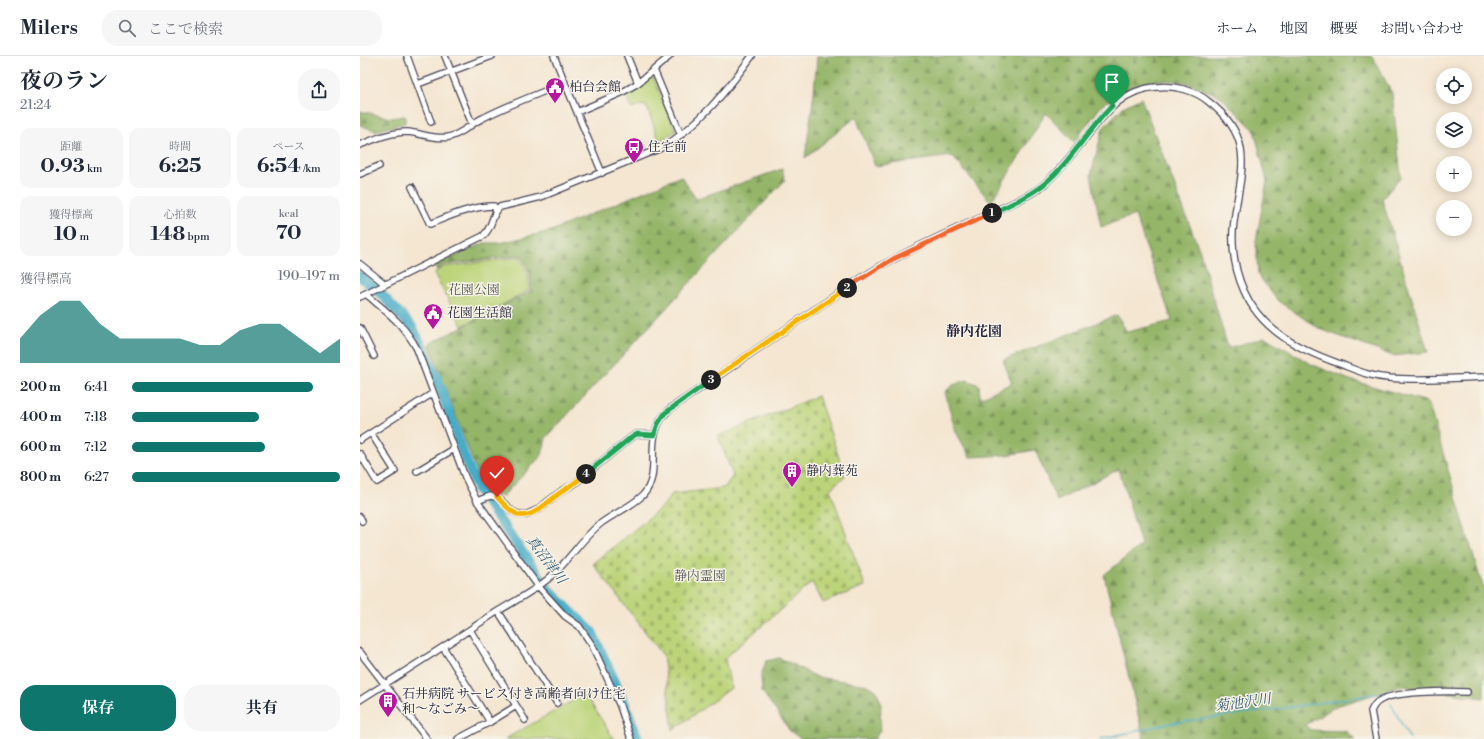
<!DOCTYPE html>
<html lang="ja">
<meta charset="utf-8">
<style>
:root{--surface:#fff;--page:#f6f6f7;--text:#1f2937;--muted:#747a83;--line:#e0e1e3;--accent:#0f766e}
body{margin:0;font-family:"Libre Bodoni","Noto Serif JP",serif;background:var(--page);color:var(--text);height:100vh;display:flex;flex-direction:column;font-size:15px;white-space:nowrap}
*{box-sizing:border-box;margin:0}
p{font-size:13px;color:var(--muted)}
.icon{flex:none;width:22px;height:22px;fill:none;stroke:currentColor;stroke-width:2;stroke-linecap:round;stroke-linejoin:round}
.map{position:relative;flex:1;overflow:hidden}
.side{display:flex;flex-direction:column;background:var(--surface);width:360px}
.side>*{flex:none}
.buttons{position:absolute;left:1076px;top:12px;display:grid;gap:8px}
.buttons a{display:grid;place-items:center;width:36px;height:36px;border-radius:50%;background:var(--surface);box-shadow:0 2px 10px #0003;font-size:20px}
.pin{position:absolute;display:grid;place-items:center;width:34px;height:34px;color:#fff;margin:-41px -17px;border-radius:50% 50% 50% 0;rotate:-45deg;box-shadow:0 0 4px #0007}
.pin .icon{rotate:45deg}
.km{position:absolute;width:20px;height:20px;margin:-10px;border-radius:50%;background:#222;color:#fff;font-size:11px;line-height:20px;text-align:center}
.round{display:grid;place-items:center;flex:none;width:42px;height:42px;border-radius:16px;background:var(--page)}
.head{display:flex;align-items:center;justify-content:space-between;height:68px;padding:0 20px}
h1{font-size:22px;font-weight:700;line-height:30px}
.stats{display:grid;grid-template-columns:repeat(3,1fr);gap:6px;height:68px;padding:4px 20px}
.stats div{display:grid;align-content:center;border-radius:10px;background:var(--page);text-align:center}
.stats b{font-size:20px;font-weight:700}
.stats small{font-size:11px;font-weight:400}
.stats p{font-size:11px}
.chart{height:112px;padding:8px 20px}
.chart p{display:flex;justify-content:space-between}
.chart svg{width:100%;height:72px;margin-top:4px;fill:var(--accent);opacity:.7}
.cta{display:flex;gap:8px;margin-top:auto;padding:8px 20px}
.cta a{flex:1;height:46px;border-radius:16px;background:var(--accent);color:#fff;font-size:16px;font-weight:700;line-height:46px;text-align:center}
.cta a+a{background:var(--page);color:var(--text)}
ul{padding:0 20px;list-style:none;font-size:13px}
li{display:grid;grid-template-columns:64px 48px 1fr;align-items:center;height:30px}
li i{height:10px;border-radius:5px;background:var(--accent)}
header{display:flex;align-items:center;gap:24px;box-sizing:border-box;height:56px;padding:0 20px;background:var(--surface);border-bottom:1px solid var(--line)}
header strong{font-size:19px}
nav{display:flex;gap:22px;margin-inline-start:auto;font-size:14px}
.search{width:280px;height:36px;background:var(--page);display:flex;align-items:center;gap:10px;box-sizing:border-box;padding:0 14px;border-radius:16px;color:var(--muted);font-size:15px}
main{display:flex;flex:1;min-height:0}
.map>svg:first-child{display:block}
</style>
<header>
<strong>Milers</strong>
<div class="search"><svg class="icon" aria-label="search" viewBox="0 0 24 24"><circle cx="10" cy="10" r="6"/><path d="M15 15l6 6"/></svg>ここで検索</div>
<nav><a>ホーム</a><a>地図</a><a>概要</a><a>お問い合わせ</a></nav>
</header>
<main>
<section class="side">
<div class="head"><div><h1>夜のラン</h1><p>21:24</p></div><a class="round"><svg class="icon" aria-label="share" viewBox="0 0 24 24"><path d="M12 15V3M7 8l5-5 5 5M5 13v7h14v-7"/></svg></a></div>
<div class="stats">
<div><p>距離</p><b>0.93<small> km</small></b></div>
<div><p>時間</p><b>6:25</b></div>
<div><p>ペース</p><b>6:54<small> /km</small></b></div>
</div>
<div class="stats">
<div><p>獲得標高</p><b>10<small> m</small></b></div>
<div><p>心拍数</p><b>148<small> bpm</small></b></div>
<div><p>kcal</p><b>70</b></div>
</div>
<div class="chart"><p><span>獲得標高</span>190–197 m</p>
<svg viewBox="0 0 160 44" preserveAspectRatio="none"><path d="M0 44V29L10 15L20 6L30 6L40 20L50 29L60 29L70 29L80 29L90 33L100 33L110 24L120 20L130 20L140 29L150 38L160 29V44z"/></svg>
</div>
<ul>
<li><b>200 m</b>6:41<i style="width:87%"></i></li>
<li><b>400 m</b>7:18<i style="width:61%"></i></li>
<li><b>600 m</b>7:12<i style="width:64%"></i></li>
<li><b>800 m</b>6:27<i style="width:100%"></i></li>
</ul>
<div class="cta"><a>保存</a><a>共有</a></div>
</section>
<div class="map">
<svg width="1124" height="683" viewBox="0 0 1124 683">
<defs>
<pattern id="forest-firs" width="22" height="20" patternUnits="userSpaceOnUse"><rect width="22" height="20" fill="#95b669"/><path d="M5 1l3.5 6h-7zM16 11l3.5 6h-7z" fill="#799458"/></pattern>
<pattern id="cemetery-stones" width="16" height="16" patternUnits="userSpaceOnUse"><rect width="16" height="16" fill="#bcd479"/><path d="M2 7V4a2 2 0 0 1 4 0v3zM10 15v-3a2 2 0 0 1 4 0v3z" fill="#a1b66a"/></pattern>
</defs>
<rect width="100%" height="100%" fill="#f7f3e8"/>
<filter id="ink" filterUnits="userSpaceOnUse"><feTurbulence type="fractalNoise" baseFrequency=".025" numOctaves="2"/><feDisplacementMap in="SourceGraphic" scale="8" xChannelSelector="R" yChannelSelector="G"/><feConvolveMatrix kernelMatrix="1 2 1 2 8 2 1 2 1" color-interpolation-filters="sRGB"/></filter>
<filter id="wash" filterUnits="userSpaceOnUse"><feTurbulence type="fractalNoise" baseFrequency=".012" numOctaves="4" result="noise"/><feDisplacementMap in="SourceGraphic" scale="16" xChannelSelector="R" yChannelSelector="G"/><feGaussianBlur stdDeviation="0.9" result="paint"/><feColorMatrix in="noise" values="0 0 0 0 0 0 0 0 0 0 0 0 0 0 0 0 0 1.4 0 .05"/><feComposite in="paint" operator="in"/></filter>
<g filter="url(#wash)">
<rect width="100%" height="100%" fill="#f4e6d1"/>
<path fill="#bcd479" stroke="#6f7b5a" d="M 293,21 L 316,75 L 299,85 L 287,51 L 282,49 L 272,53 L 266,39 Z
M 160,201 L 168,218 L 169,234 L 119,262 L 102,270 L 74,217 L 83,211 Z
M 223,639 L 227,641 L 254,683 L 145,683 Z"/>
<path fill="url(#forest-firs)" stroke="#5c6c52" d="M 457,0 L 1012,0 L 1032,37 L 1041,121 L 1022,143 L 1068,296 L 1033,300 L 960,273 L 918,245 L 898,219 L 896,185 L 907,125 L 894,74 L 860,40 L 826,26 L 802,24 L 773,30 L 742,49 L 714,86 L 686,57 L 631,146 L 592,100 L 515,110 L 496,61 L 445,102 L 454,37 Z
M 781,42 L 840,196 L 868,292 L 905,281 L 951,308 L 990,324 L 1068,346 L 1120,522 L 1124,532 L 1124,642 L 1042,630 L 976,650 L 946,669 L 951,674 L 986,675 L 995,683 L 784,683 L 744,519 L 781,489 L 759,413 L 697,445 L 675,394 L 647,399 L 610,401 L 595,374 L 585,336 L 593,329 L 607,324 L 619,329 L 620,342 L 652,327 L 643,304 L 757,259 L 767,276 L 812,265 L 775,159 L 741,171 L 731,119 L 743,72 L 763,51 Z
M 0,55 L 31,62 L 45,60 L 45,67 L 16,75 L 0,69 Z
M 422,113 L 425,124 L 186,382 L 182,399 L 143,440 L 125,438 L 69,288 L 171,235 L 170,217 L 161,199 L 83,209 L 77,214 L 74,210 L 124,187 L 140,187 L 191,175 L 321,120 L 336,143 Z
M 420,602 L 457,621 L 508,629 L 516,634 L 521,646 L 520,674 L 515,683 L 441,683 L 430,675 L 402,635 L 401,620 L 406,605 Z"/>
<path fill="url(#cemetery-stones)" stroke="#6f7b5a" d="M 458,340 L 485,420 L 470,433 L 505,530 L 463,547 L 452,526 L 365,602 L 371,632 L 313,674 L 303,599 L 233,508 L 303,450 L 312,438 L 364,432 L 373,420 L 358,380 Z"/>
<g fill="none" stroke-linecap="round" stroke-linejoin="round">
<path stroke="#47adc7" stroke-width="1.5" d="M 1031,648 L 1050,683
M 741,683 L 806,668 L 939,650 L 1029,636"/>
<path stroke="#47adc7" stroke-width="10" d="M 0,220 L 22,239 L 52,271 L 64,294 L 79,328 L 103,397 L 117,432 L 189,534 L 232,576 L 266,650 L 278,683"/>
</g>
</g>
<g filter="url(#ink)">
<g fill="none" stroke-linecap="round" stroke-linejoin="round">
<defs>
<path id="minor" d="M 47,0 L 71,66
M 85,0 L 112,68
M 194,0 L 242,117
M 267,0 L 278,27
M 294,14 L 321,79
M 58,28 L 132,0
M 217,56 L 261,37 L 278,27 L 310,0
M 0,89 C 15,83 31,76 47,76 C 61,77 75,84 89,81 C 102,78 112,67 123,62 C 150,48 178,38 205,27
M 0,118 L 19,110
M 52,131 L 70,168 C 90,160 112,150 134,150 L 136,155
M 0,208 L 25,228
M 6,238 C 28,257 43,267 57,293 L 105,421 L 117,445 L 178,530 L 205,560 L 219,570 L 232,589 L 260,650 L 271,683
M 0,241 L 123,180 C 134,170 130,160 140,151 L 181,141 L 301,92 C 339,70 366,35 392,0
M 0,272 L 14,300
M 0,384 L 73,337
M 0,398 L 17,426 L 35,415 L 11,377
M 57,415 L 94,393
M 117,445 L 130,440 L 137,441 L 152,455 L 158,458 L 166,459 L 177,454 L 203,434 L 214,428 L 269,383 L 277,378 L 294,379
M 0,461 L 2,465
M 138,555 L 197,647
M 110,574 L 165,664
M 83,591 L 130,666 L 156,650
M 0,596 L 67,683
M 0,644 C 44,616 88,588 132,559 C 151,547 171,537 188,523 C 208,507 220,484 240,468 C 253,458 271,451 283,439 C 305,415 279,380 310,353 C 358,320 406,287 454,254 C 480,237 506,217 534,203 C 566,186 599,172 631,157 C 648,149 666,142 681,131 C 697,118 710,101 723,85 C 743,60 761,33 797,31 C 815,29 835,34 849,46 C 901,86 877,123 873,175 C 872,195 876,217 884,235 C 902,276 941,294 980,308 C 996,314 1011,321 1028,322 C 1060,325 1092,322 1124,321
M 98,683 L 130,666
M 1016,683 L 1011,655 C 1013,651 1015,647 1019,645 C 1033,635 1088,635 1107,636"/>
</defs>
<use href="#minor" stroke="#423f52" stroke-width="8"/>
<use href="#minor" stroke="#fff" stroke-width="5.5"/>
</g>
</g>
<g fill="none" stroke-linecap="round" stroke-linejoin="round" filter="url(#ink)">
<defs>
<path id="split-1" d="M 632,157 C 649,149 668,141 683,129 C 710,107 727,75 752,50"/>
<path id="split-2" d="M 487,232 L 533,203 L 632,157"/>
<path id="split-3" d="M 351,324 L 487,232"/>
<path id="split-4" d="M 226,418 L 269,383 L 277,378 L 294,379 L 298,368 L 305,357 L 351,324"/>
<path id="split-5" d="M 137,441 C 143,447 150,456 159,459 C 174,463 192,441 204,434 C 212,429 219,424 226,418"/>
</defs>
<use href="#split-1" stroke="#fff" stroke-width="8"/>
<use href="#split-2" stroke="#fff" stroke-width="8"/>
<use href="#split-3" stroke="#fff" stroke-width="8"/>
<use href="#split-4" stroke="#fff" stroke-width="8"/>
<use href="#split-5" stroke="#fff" stroke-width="8"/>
<use href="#split-1" stroke="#22a559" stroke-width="5"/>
<use href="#split-2" stroke="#f0652b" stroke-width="5"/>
<use href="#split-3" stroke="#f5b400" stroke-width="5"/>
<use href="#split-4" stroke="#22a559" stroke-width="5"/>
<use href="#split-5" stroke="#f5b400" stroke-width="5"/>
</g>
<defs>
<symbol id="civic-pin" viewBox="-11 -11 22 30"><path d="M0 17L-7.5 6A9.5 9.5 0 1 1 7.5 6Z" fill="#b5179e" stroke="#f7f3e8"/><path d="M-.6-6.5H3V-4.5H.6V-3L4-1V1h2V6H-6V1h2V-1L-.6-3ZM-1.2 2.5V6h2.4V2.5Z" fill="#fff"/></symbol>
<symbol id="bus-pin" viewBox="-11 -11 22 30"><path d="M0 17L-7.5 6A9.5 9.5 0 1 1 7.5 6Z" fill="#b5179e" stroke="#f7f3e8"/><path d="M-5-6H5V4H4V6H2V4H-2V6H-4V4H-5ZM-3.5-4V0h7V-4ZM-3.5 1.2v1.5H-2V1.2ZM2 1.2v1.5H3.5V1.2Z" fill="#fff"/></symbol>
<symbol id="building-pin" viewBox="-11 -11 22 30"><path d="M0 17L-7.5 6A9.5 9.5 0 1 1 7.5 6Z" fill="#b5179e" stroke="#f7f3e8"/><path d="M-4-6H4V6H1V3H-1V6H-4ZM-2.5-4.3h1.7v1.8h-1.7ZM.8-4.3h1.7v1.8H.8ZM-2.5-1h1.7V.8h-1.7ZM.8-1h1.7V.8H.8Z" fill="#fff"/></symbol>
</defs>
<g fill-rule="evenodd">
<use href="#civic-pin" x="184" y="20" width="22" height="30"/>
<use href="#bus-pin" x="263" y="80" width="22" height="30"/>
<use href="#civic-pin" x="62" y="246" width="22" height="30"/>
<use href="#building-pin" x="421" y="404" width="22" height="30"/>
<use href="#building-pin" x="17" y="634" width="22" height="30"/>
</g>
<g text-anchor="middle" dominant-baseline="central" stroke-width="3" stroke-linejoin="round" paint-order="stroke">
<g font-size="13" fill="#22223b" stroke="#f7f3e8" text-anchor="start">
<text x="209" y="31">柏台会館</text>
<text x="288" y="91">住宅前</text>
<text x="87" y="257">花園生活館</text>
<text x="446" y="415">静内葬苑</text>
<text x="42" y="638">石井病院 サービス付き高齢者向け住宅<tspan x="42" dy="15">和～なごみ～</tspan></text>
</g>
<g font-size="13" fill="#50574e" stroke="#f7f3e8">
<text x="114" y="234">花園公園</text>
<text x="340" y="520">静内霊園</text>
</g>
<g font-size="14" font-weight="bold" fill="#22223b" stroke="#f7f3e8">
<text x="614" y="276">静内花園</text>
</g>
<g font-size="14" font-style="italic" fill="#315a73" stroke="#f7f3e8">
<text transform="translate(186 504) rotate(53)">真沼津川</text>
<text transform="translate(883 647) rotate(-8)">菊池沢川</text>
</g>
</g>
</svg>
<div class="buttons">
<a><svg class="icon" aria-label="locate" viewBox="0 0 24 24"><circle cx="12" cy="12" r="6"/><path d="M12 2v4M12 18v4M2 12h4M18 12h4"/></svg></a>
<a><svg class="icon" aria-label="layers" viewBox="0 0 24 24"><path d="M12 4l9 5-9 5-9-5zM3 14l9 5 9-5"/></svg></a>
<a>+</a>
<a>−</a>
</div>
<div class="pin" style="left:752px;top:50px;background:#1e9e55"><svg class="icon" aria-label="arrive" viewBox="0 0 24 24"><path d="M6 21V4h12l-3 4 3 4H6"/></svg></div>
<div class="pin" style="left:137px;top:441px;background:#d93025"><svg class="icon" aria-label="check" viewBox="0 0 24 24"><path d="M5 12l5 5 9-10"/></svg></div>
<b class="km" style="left:632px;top:157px">1</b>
<b class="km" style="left:487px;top:232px">2</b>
<b class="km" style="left:351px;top:324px">3</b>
<b class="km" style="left:226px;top:418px">4</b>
</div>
</main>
